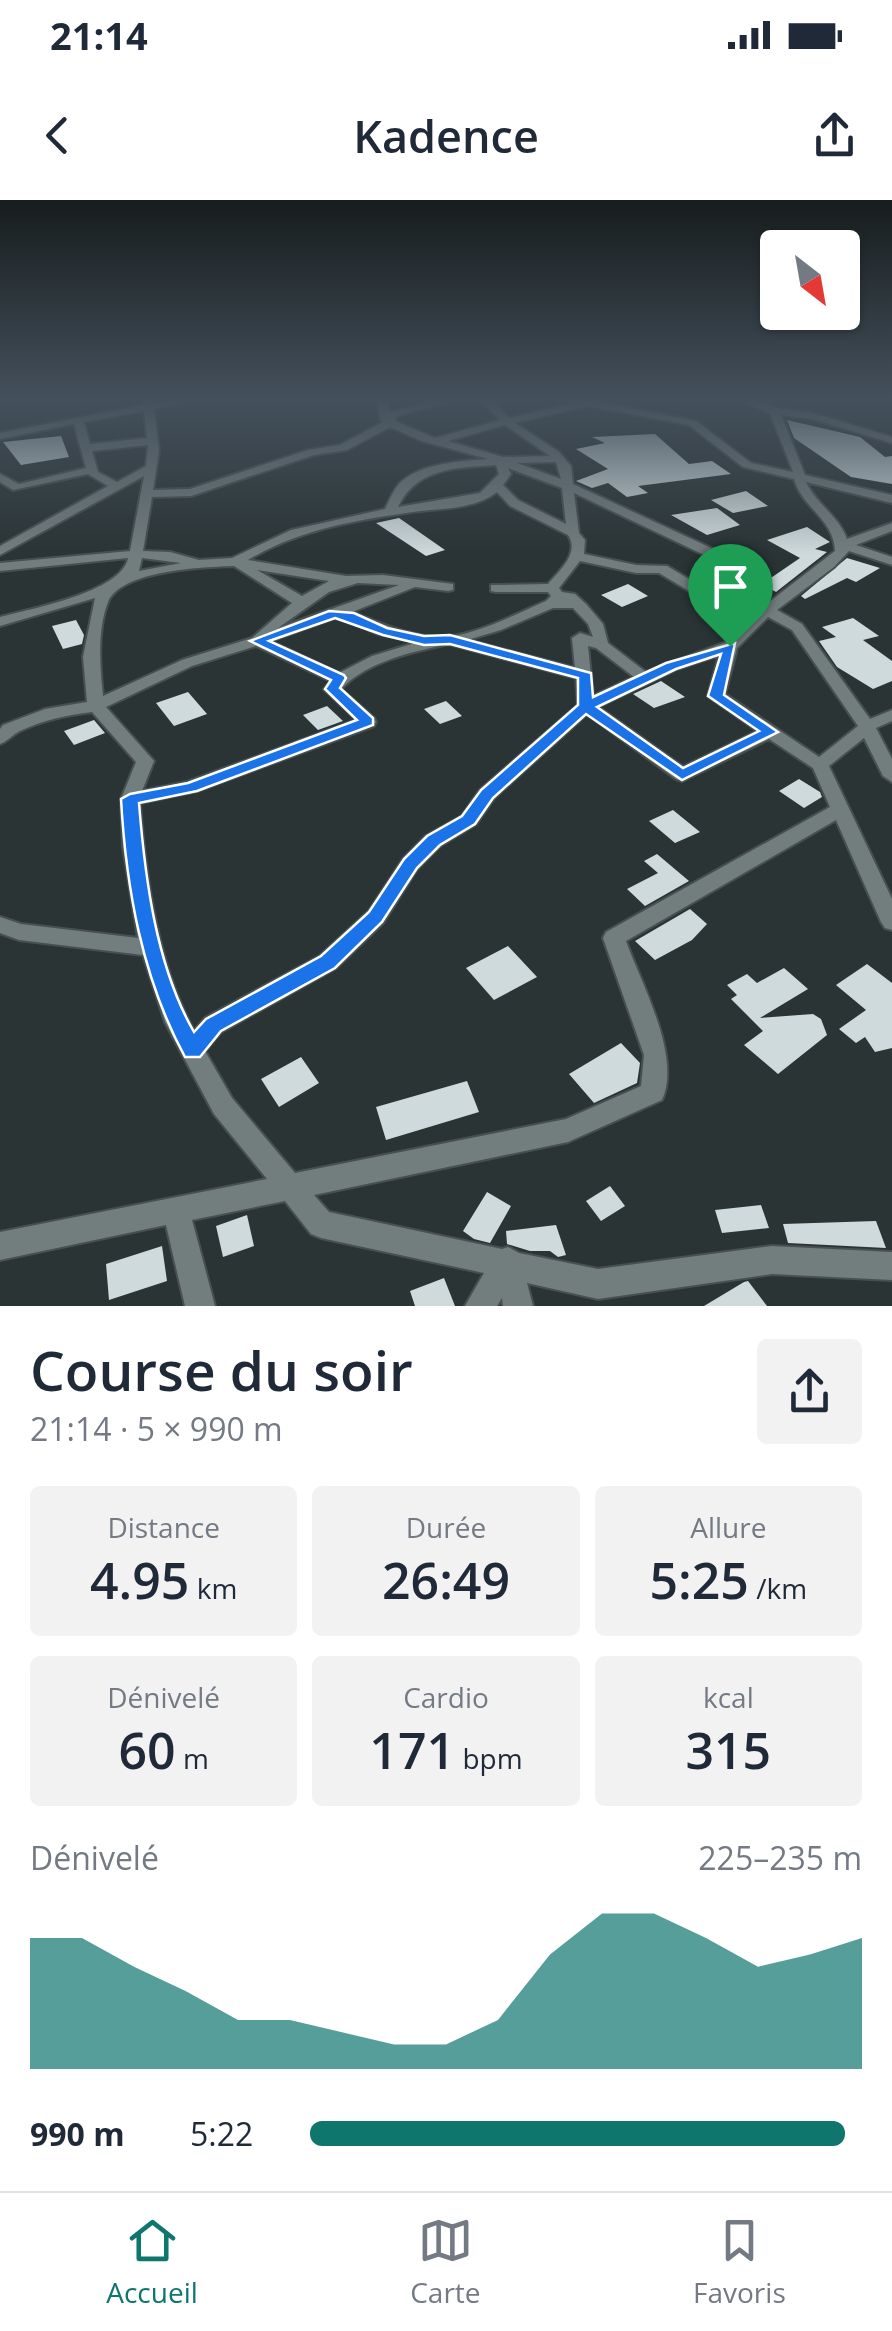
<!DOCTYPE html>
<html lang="fr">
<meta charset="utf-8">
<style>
:root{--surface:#fff;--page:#f2f2f3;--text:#1f2937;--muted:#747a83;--line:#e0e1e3;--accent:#0f766e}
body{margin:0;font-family:"Open Sans",sans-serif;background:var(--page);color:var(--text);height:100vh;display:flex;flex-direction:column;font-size:38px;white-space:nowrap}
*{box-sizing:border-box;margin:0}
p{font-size:32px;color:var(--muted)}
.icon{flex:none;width:55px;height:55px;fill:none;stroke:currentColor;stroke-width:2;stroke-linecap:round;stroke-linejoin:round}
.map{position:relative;height:1106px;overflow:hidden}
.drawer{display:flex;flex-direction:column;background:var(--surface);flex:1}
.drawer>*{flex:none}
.needle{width:65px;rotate:149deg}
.buttons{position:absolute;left:760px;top:30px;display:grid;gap:20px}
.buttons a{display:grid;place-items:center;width:100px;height:100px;border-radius:10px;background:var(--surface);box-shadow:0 2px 8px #0004;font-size:50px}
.pin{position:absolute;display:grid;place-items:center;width:85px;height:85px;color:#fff;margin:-102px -42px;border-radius:50% 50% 50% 0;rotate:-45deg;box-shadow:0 0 10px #0007}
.pin .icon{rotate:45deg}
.round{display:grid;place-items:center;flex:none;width:105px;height:105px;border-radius:10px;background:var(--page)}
.headline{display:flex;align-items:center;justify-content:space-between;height:170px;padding:0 30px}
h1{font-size:55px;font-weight:600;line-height:75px}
.figures{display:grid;grid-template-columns:repeat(3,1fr);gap:15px;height:170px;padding:10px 30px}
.figures div{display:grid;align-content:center;border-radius:10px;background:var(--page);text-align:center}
.figures b{font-size:50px;font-weight:600}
.figures small{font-size:28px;font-weight:400}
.figures p{font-size:28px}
.chart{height:280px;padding:20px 30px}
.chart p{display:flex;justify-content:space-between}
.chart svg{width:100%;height:180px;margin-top:10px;fill:var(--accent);opacity:.7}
ul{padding:0 30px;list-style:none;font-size:32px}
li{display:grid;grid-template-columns:160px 120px 1fr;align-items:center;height:75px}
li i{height:25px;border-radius:12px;background:var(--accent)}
.status{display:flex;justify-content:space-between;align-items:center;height:70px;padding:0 50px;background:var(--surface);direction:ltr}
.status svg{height:28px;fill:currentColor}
header{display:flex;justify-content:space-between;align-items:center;height:130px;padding:0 30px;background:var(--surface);font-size:45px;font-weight:600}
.dock{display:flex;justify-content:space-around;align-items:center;height:140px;border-top:2px solid var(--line);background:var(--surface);font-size:28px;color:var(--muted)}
.dock a{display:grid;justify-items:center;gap:5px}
.dock .on{color:var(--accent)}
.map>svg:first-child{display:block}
</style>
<div class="status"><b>21:14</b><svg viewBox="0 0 49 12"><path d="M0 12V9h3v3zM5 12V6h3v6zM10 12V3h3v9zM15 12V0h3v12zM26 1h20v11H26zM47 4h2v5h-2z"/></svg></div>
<header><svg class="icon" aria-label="back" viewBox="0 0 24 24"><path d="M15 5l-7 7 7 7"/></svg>Kadence<svg class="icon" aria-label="share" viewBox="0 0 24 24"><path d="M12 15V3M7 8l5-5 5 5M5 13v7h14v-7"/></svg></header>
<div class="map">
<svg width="892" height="1106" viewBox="0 0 892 1106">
<rect width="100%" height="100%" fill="#2a3435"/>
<path fill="#cedadb" d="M 787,220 L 860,237 L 885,257 L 892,256 L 892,284 L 851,277 L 794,238 Z
M 655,234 L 689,264 L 712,261 L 731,274 L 638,286 L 648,293 L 627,297 L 608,283 L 592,288 L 576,281 L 608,269 L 576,249 L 605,243 L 592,237 Z
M 61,236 L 69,257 L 21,265 L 3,242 Z
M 746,291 L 768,306 L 733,313 L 711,300 Z
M 717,308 L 740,325 L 707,335 L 671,315 Z
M 399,318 L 445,350 L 426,356 L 376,323 Z
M 807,327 L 830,342 L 815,349 L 827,352 L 776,392 L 762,384 L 800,358 L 767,340 Z
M 847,358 L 880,368 L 856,382 L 847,378 L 805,399 L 801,396 Z
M 628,384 L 648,396 L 622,407 L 601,395 Z
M 853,418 L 879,436 L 863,440 L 892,461 L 892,481 L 873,489 L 837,467 L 819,441 L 836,437 L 822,427 Z
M 76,420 L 84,435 L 82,444 L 63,449 L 52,426 Z
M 661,481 L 685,497 L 654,508 L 633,494 Z
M 188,492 L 207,514 L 174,526 L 156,503 Z
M 446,501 L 462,516 L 440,524 L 424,509 Z
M 327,506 L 343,521 L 318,530 L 303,515 Z
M 94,520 L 105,533 L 74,545 L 64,531 Z
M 799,579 L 820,592 L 822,597 L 804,608 L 779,591 Z
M 673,610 L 700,632 L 675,643 L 649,621 Z
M 657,654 L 689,681 L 645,706 L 627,689 L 658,673 L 644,661 Z
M 690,709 L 707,724 L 692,740 L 655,760 L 635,741 Z
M 508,746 L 537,777 L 494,800 L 466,768 Z
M 867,764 L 892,783 L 892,848 L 875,852 L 865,837 L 856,843 L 839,829 L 866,810 L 836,785 Z
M 784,768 L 808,789 L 760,818 L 813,814 L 821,819 L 827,835 L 778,874 L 744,845 L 763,831 L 731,799 L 737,795 L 727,785 L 747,774 L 757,783 Z
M 621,843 L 640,863 L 637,883 L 594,903 L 569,874 Z
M 301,857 L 319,883 L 279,907 L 261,879 Z
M 467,881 L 479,912 L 386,940 L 376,907 Z
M 610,986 L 625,1006 L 601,1021 L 586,1001 Z
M 487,992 L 511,1006 L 490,1043 L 474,1039 L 463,1031 Z
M 761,1005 L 769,1028 L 722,1033 L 715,1010 Z
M 247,1015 L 254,1046 L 223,1057 L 216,1026 Z
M 876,1021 L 886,1048 L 788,1043 L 783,1024 Z
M 556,1025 L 566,1055 L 558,1057 L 550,1051 L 530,1051 L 507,1044 L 506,1031 Z
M 162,1046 L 167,1081 L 109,1100 L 106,1064 Z
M 444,1078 L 455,1106 L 415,1106 L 410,1091 Z
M 748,1081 L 767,1106 L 704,1106 L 744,1082 Z"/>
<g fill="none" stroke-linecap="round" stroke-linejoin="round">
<defs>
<path id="minor" d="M 143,200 L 153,200 L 153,203 L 191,200 L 154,209 L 159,251 L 153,290 L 190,289 L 308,250 L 340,245 L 383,222 L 380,219 L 378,200 L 388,200 L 389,212 L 438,200 L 457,200 L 397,216 L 395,221 L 435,238 L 500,220 L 480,200 L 491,200 L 509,218 L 574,203 L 569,200 L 590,200 L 696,221 L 751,263 L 793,272 L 770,213 L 739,200 L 754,200 L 777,208 L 813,213 L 892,237 L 892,243 L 812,219 L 781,215 L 805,275 L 892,295 L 892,303 L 806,282 C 816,304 839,316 847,339 L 892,323 L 892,331 L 856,345 L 892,357 L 892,365 L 849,351 L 834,367 L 777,410 L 802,424 L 870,519 L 892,510 L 892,521 L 876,528 L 892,559 L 892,582 L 883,576 L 864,538 L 829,566 L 892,699 L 892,730 L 885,728 L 881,722 L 836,620 L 626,741 C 641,783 682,857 662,900 L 568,942 L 314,995 L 329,1012 L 502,1049 L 508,1047 L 519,1053 L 598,1069 L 772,1046 L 892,1052 L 892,1080 L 772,1074 L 598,1099 L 527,1083 L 533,1106 L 503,1106 L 502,1098 L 497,1106 L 465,1106 L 484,1073 L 321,1038 L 311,1034 L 285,1001 L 192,1020 L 215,1106 L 185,1106 L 166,1025 L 0,1060 L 0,1032 L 267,979 L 214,914 L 165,822 L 143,755 L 19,740 L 0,733 L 0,717 L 21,724 L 138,738 L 123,647 L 121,599 L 136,562 L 92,512 C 67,515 43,520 20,531 C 12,535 8,541 0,544 L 0,529 L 3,525 L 45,509 L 87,502 L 83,457 L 95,398 L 0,426 L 0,417 C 30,409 122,392 128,358 L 0,371 L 0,363 L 130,351 L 144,276 L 0,355 L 0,346 L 108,286 L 88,274 L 13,290 L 0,282 L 0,274 L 19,284 L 86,268 L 74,224 L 0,239 L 0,233 L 144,205 ZM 588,206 L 689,225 L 743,267 L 794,279 C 802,308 834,319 835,351 L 769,402 L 757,385 L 761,376 L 750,366 L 573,284 L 571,266 L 559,252 L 515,223 ZM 144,211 L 147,238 L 90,244 L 84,222 ZM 505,225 L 550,256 L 503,257 L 448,241 ZM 390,227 L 422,241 L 488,259 C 461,261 423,263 402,281 C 394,288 390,299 385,309 L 291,330 L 232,358 L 199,360 L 170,352 L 143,351 L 152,297 L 191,296 L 314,255 L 347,250 ZM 148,245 L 146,266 L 117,282 L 98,272 L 92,251 ZM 556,262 L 561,279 L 517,263 ZM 496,265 L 499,274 L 480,293 L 398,307 C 417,267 457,268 496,265 ZM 508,268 L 562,288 L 566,324 L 518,300 L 503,285 L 511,274 ZM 497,292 L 510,306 L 568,335 C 580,353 560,370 548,384 L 491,385 L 491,391 L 496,392 L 548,392 L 551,396 L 546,401 C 516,414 467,440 434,437 C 405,434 379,423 352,412 L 415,387 L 448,391 L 453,390 L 453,384 L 383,375 L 346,376 L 248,360 C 296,331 351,321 406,313 C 435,308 473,311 497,292 ZM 574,293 L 740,372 L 747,377 L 743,385 L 756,403 L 709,391 L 667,366 L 636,365 L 584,354 L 585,340 L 579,333 ZM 142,358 L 181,363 L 139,371 ZM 580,361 L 636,373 L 659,373 L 699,397 L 756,412 L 726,442 L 646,472 L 608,443 L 603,424 L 586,404 L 575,394 L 562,392 L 559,388 ZM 234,366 L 292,403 L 252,438 L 182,460 L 103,496 C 100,467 97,430 108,402 C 121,370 204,367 234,366 ZM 257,370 L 329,381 L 302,396 ZM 358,383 L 399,385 L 278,428 L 329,392 ZM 553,408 L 573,408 L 588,424 L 593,437 L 580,433 L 572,438 L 575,468 L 467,440 L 501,430 ZM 768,417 L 792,430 L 858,526 L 819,557 L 725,494 L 737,448 ZM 334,418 L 346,420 L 378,434 L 418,442 L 372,456 L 339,473 L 270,441 ZM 449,444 L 576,478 L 578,505 L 480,590 L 462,616 L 426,636 L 403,659 L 369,711 L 320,756 L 205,818 L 194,831 C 158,766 145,676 140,603 L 197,591 L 374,526 L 376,522 L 374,518 L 341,489 C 368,461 412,452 449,444 ZM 256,446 L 331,481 L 324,489 L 357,520 L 187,582 L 142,591 L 154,561 L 106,507 L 192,466 ZM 588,446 L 596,448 L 634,477 L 593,496 ZM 719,455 L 708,496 L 758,531 L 683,567 L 598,507 L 677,469 ZM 587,514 L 676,579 L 682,581 L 769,539 L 813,568 L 830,607 L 606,732 L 603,738 L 644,855 L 641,886 L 566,919 L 295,973 L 232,898 L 205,851 L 221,832 L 336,768 L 383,723 L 417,669 L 440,646 L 476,624 L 494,598 Z"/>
</defs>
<use href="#minor" stroke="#474f51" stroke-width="4"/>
<use href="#minor" fill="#727d7e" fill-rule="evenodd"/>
</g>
<linearGradient id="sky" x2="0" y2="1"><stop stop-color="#171d1d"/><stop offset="0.56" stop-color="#44505c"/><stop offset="1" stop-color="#44505c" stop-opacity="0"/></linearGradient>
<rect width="892" height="355" fill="url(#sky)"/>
<path fill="#1a73e8" stroke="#fff" stroke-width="2.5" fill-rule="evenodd" d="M 329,411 L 354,413 L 387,428 L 424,436 L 450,435 L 591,473 L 593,497 L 666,463 L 735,443 L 724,495 L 778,532 L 682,580 L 586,514 L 493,598 L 475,624 L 440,645 L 417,668 L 382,722 L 335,768 L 221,831 L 200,857 L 185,857 C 142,778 126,688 121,599 L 130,594 L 188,583 L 357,520 L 325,489 L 331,480 L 250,441 ZM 335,418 L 383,435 L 424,445 L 450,444 L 578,478 L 578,505 L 481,590 L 462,616 L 427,636 L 404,659 L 369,712 L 321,756 L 206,819 L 194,832 C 156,766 145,678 139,603 L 197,591 L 373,525 L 373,518 L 340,488 L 346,478 L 344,475 L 269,441 ZM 721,454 L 708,496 L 759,531 L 683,568 L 597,507 L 676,469 Z"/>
</svg>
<div class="buttons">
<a><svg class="needle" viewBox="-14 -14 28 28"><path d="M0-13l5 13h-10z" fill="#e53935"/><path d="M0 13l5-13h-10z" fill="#747a83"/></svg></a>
</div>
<div class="pin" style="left:730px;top:446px;background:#1e9e55"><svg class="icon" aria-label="arrive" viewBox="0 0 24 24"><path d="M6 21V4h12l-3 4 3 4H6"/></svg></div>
</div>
<section class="drawer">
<div class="headline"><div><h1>Course du soir</h1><p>21:14 · 5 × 990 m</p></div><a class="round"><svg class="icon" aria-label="share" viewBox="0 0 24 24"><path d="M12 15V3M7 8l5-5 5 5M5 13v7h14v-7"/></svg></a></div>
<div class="figures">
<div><p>Distance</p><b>4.95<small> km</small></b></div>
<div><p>Durée</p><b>26:49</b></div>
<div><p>Allure</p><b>5:25<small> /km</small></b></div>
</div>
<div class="figures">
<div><p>Dénivelé</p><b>60<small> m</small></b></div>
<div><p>Cardio</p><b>171<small> bpm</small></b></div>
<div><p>kcal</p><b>315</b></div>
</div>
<div class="chart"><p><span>Dénivelé</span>225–235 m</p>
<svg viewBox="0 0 160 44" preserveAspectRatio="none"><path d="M0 44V12L10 12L20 19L30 25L40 32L50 32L60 35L70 38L80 38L90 32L100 16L110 6L120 6L130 12L140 19L150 16L160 12V44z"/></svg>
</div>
<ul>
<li><b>990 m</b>5:22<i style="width:97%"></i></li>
</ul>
</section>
<nav class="dock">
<a class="on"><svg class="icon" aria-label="home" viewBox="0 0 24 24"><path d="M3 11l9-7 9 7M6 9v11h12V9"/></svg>Accueil</a>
<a><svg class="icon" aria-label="map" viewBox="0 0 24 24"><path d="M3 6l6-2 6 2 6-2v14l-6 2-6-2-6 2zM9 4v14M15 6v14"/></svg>Carte</a>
<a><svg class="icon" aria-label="saved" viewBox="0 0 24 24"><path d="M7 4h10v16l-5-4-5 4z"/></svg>Favoris</a>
</nav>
